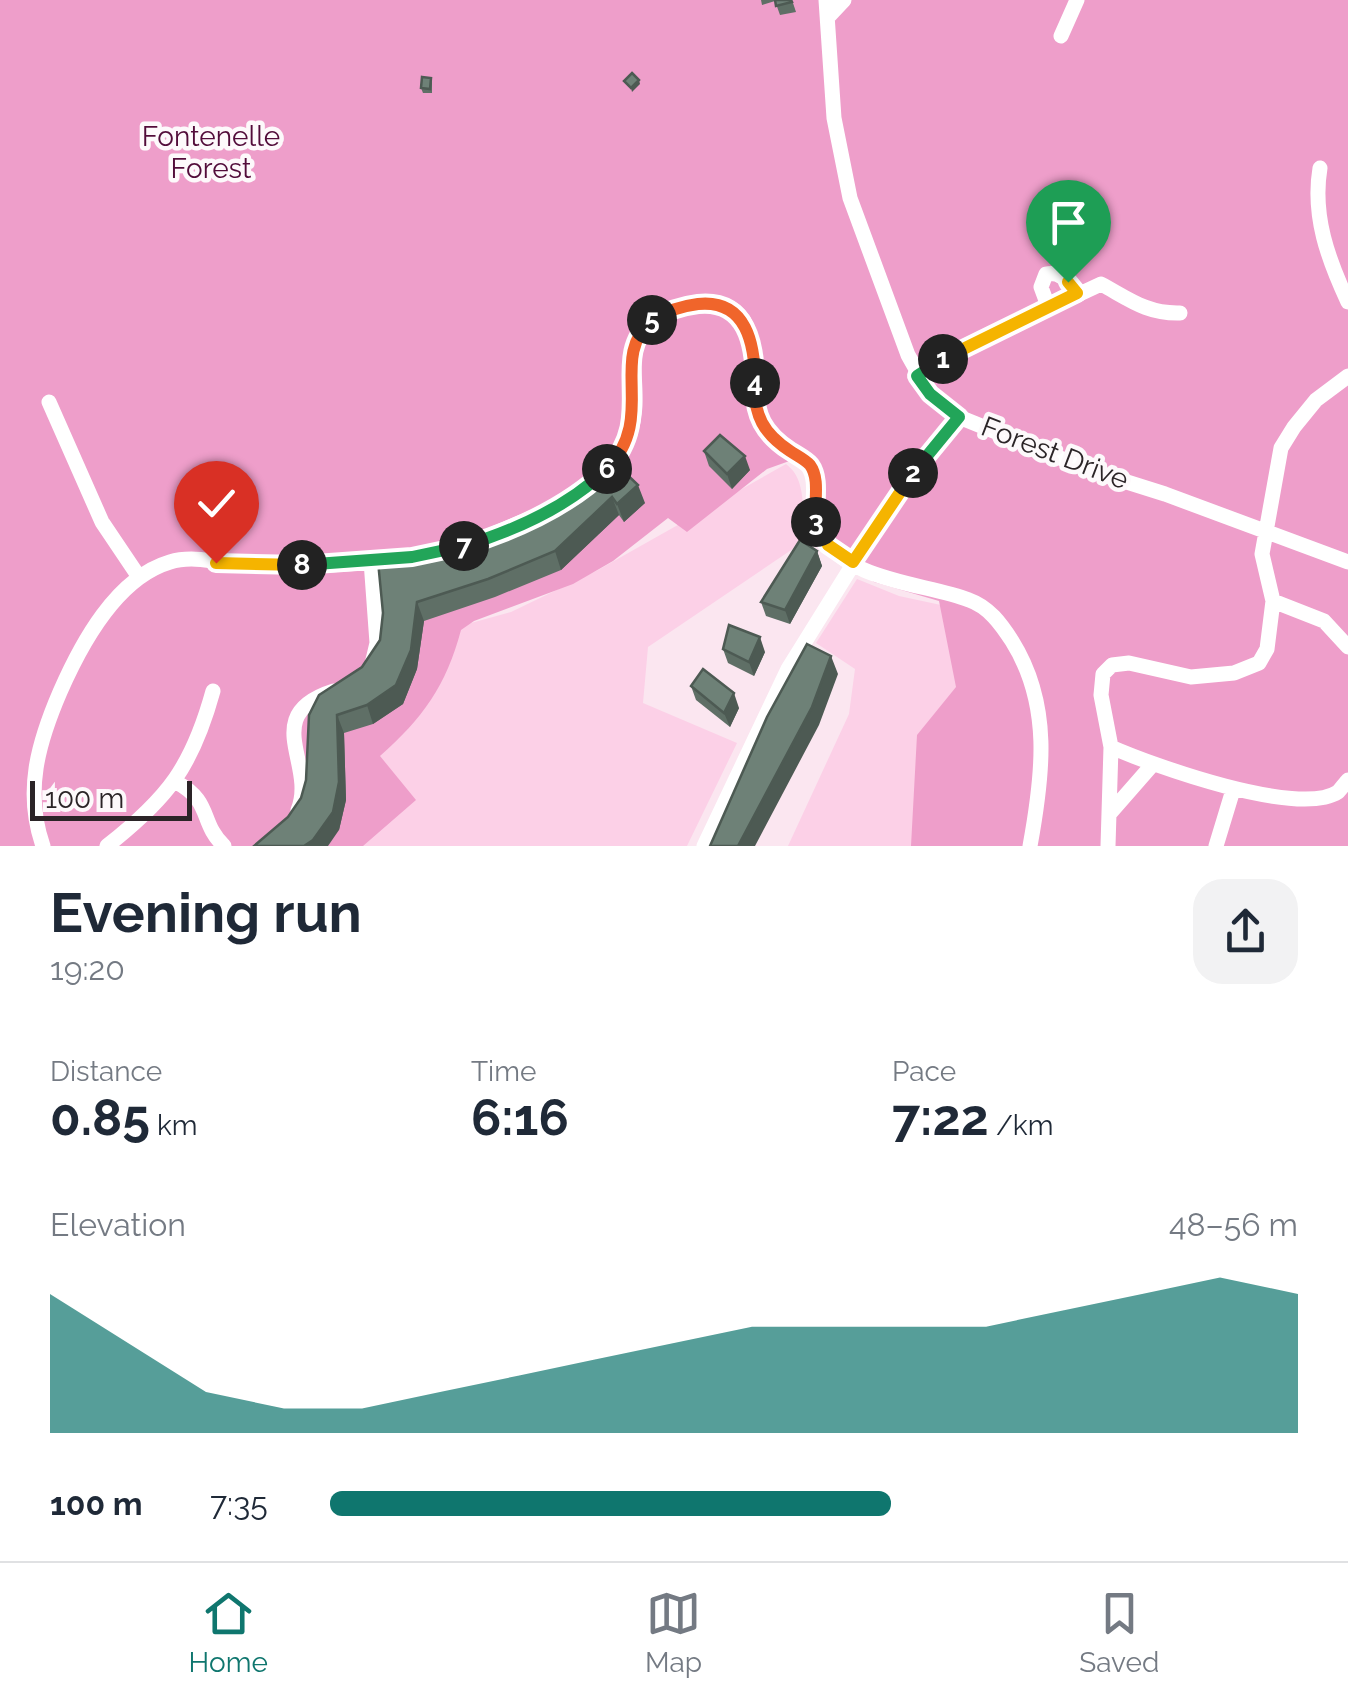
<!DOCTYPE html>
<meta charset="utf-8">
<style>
:root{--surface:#fff;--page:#f2f2f3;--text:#1f2937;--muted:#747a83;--line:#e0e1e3;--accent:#0f766e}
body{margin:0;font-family:Raleway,sans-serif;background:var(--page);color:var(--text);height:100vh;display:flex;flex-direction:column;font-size:38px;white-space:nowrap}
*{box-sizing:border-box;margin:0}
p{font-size:32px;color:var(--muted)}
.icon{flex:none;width:55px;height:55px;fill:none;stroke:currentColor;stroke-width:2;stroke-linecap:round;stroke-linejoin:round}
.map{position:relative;height:846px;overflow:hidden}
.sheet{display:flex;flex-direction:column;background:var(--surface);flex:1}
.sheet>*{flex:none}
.scale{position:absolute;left:30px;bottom:25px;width:162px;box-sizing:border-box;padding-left:10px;border:5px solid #2b2427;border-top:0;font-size:28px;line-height:35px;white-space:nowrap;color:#2b2427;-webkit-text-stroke:8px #fdf9fb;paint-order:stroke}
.pin{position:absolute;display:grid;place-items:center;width:85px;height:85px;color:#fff;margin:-102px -42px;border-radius:50% 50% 50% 0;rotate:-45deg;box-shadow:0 0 10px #0007}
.pin .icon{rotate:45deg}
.km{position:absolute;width:50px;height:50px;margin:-25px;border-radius:50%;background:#222;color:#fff;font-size:28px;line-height:50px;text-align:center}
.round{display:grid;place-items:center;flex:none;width:105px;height:105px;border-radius:30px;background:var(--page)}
.head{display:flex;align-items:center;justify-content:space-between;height:170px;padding:0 50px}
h1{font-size:55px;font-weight:700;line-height:75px}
.metrics{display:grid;grid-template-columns:repeat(3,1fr);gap:15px;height:170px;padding:10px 50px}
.metrics div{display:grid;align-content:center}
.metrics b{font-size:50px;font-weight:700}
.metrics small{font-size:28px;font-weight:400}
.metrics p{font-size:28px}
.chart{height:280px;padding:20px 50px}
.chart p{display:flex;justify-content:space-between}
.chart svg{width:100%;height:180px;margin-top:10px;fill:var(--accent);opacity:.7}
ul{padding:0 50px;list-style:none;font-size:32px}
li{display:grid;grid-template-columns:160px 120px 1fr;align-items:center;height:75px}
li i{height:25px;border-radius:12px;background:var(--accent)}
.dock{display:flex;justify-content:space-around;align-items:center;height:140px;border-top:2px solid var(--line);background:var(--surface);font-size:28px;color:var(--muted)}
.dock a{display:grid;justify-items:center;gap:5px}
.dock .current{color:var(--accent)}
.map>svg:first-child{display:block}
</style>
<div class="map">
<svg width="1348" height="846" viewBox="0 0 1348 846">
<rect width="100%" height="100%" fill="#fbe6f0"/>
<path fill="#fcd0e7" d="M 786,464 C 809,481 799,513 809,538 L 648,647 L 643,703 L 737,743 L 687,846 L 345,846 L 359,801 L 435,633 L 511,612 L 598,570 Z
M 857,579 L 899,596 L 941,605 L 967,722 L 951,846 L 788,846 L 849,714 L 855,669 L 816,643 Z"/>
<path fill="#ee9eca" d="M 0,0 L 1348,0 L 1348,846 L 911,846 L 917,735 L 956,687 L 939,601 L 874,582 L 833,555 L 809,475 L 795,459 L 767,469 L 687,532 L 668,518 L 613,561 L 573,584 L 474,621 L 461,630 C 446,686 423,718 380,756 L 416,800 L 363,846 L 0,846 Z"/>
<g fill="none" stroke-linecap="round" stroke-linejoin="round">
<path stroke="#fff" stroke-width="15" d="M 826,0 L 834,118 L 850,198 L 908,355 L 930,394 L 959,417 L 1092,471 L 1165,494 L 1348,562
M 828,17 L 844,0
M 1061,36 L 1077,0
M 1320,168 C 1312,216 1328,259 1348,302
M 1048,306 L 1041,287 L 1046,274 C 1061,271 1068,282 1077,293
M 917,376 L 951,354 L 1101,284 C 1129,299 1147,314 1180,313
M 1348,376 L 1316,400 L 1294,427 L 1281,448 L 1262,554 L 1273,601 L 1324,621 L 1348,647
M 49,402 L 102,522 L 139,577
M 582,490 C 603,475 621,458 630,433 C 650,376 597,313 703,304 C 771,298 745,380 758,416 C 769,446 798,446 811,468 C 822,488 809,513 821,534 C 847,582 925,583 969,600 C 989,607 1001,624 1012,641 C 1052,705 1043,775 1030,846
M 470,544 L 545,512
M 371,561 L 377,643 L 372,664
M 1111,747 C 1152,765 1298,818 1338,792 C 1340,790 1346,782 1348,780
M 176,782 C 213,802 199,822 224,846
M 298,810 C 317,764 258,715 334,691
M 1111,812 L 1153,764
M 43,846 C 24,792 38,743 60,692 C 81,644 116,578 170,562 C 195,554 227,565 253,565 C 315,567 382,565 443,551
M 107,846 C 168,798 192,767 213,691
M 704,846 L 788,669 L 898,492 L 959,417
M 1108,846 L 1111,747 L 1101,695 L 1103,674 L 1112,665 L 1129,663 L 1191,677 L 1234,673 L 1259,663 L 1267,649 L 1273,601
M 1216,846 L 1233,790"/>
</g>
<path fill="#5f6f66" d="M 761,0 L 792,0 L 796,12 L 780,15 L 775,1 L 762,5 Z
M 431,78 L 432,83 L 432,93 L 423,93 L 421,88 Z
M 704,451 L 750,470 L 732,489 L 709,466 Z
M 590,483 L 645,503 L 624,522 L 619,515 L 561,570 L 495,597 L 424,621 L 417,669 L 403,704 L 373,724 L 344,733 L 346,800 L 339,830 L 288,817 L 301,798 L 306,780 L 309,715 L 362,667 L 380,640 L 419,557 L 511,532 Z
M 817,551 L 822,566 L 790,624 L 766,616 L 761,602 Z
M 723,649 L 765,652 L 754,676 L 728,663 Z
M 691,686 L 739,708 L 730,727 L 696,700 Z"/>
<path fill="#4d5a53" d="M 639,80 L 640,84 L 632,92 L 631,88 Z
M 745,456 L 750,470 L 732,489 L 727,474 Z
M 638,485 L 645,503 L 624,522 L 617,504 Z
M 612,497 L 619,515 L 561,570 L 555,551 Z
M 817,551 L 822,566 L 790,624 L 785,610 Z
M 417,602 L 424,621 L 417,669 L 403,704 L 373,724 L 367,705 Z
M 760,637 L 765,652 L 754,676 L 749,662 Z
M 831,656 L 838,674 L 819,725 L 755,846 L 738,846 Z
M 734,693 L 739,708 L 730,727 L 724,713 Z
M 337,715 L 344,733 L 346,800 L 339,830 L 328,846 L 304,846 Z"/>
<path fill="#6e8177" stroke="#4d5a53" stroke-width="2.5" d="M 775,0 L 791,0 L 792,2 L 776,6 Z
M 632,73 L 639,80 L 631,88 L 624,81 Z
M 422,77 L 431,78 L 430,89 L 421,88 Z
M 720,435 L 745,456 L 727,474 L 704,451 Z
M 618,466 L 638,485 L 617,504 L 612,497 L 555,551 L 488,579 L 417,602 L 411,650 L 396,685 L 367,705 L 337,715 L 339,782 L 333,812 L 313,840 L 304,846 L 254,846 L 288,817 L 301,798 L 306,780 L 309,715 L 319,695 L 362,667 L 380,640 L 383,613 L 378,561 L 419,557 L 511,532 L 552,508 L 587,480 L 590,483 Z
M 800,540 L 817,551 L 785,610 L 761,602 Z
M 729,625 L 760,637 L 749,662 L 723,649 Z
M 807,644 L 831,656 L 812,707 L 738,846 L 710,846 L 767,717 Z
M 703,669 L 734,693 L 724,713 L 691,686 Z"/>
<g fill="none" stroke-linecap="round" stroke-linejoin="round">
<defs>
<path id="split-1" d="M 943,359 L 1077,293 L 1068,282"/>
<path id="split-2" d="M 913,473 L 959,417 L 930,394 L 917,376 L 943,359"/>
<path id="split-3" d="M 816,522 L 828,545 L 853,562 L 913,473"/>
<path id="split-4" d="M 755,383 C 753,415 764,434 790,451 C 796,455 806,460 810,465 C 821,480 813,505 816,522"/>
<path id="split-5" d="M 652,320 C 666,311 682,306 698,304 C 747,299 755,345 755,383"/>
<path id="split-6" d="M 607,469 C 658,416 607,359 652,320"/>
<path id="split-7" d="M 464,546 C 516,530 568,507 607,469"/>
<path id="split-8" d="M 302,565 L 412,557 L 464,546"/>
<path id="split-9" d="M 216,563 L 302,565"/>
</defs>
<use href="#split-1" stroke="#fff" stroke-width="20"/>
<use href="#split-2" stroke="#fff" stroke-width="20"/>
<use href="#split-3" stroke="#fff" stroke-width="20"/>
<use href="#split-4" stroke="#fff" stroke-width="20"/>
<use href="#split-5" stroke="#fff" stroke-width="20"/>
<use href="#split-6" stroke="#fff" stroke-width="20"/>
<use href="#split-7" stroke="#fff" stroke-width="20"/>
<use href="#split-8" stroke="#fff" stroke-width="20"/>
<use href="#split-9" stroke="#fff" stroke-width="20"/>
<use href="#split-1" stroke="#f5b400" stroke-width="12"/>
<use href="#split-2" stroke="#22a559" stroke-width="12"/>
<use href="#split-3" stroke="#f5b400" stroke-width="12"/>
<use href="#split-4" stroke="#f0652b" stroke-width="12"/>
<use href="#split-5" stroke="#f0652b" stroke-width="12"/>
<use href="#split-6" stroke="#f0652b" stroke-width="12"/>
<use href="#split-7" stroke="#22a559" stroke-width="12"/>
<use href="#split-8" stroke="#22a559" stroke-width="12"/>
<use href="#split-9" stroke="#f5b400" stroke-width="12"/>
</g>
<g text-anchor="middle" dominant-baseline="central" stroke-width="9" stroke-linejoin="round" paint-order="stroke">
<g font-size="28" fill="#520c3a" stroke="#fdf9fb">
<text x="211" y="136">Fontenelle<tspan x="211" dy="32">Forest</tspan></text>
</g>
<g font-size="28" fill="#2b2427" stroke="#fdf9fb">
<text transform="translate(1055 453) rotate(21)">Forest Drive</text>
</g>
</g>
</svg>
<div class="scale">100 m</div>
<div class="pin" style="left:1068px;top:282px;background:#1e9e55"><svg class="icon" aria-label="arrive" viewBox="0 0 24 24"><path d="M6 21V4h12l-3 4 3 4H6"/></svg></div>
<div class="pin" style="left:216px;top:563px;background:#d93025"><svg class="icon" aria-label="check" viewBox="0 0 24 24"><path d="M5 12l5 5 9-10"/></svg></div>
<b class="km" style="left:943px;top:359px">1</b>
<b class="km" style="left:913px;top:473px">2</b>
<b class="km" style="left:816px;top:522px">3</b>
<b class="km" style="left:755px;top:383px">4</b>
<b class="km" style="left:652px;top:320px">5</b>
<b class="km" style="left:607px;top:469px">6</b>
<b class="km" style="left:464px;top:546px">7</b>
<b class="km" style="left:302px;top:565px">8</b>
</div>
<section class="sheet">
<div class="head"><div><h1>Evening run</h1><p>19:20</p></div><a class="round"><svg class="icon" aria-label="share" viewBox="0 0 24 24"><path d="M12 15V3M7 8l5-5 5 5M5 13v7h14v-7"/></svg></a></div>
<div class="metrics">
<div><p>Distance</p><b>0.85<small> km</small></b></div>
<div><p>Time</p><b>6:16</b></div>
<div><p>Pace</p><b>7:22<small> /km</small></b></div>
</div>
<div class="chart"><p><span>Elevation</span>48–56 m</p>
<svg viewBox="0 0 160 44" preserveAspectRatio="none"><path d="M0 44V10L10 22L20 34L30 38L40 38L50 34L60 30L70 26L80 22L90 18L100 18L110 18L120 18L130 14L140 10L150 6L160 10V44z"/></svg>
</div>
<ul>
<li><b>100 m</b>7:35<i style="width:58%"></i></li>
</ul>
</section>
<nav class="dock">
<a class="current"><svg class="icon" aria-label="home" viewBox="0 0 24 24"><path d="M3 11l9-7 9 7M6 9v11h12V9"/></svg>Home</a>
<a><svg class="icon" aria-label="map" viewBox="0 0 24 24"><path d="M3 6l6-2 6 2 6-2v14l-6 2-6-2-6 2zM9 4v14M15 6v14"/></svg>Map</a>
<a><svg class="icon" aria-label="saved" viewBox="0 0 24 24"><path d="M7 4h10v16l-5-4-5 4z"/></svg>Saved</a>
</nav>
